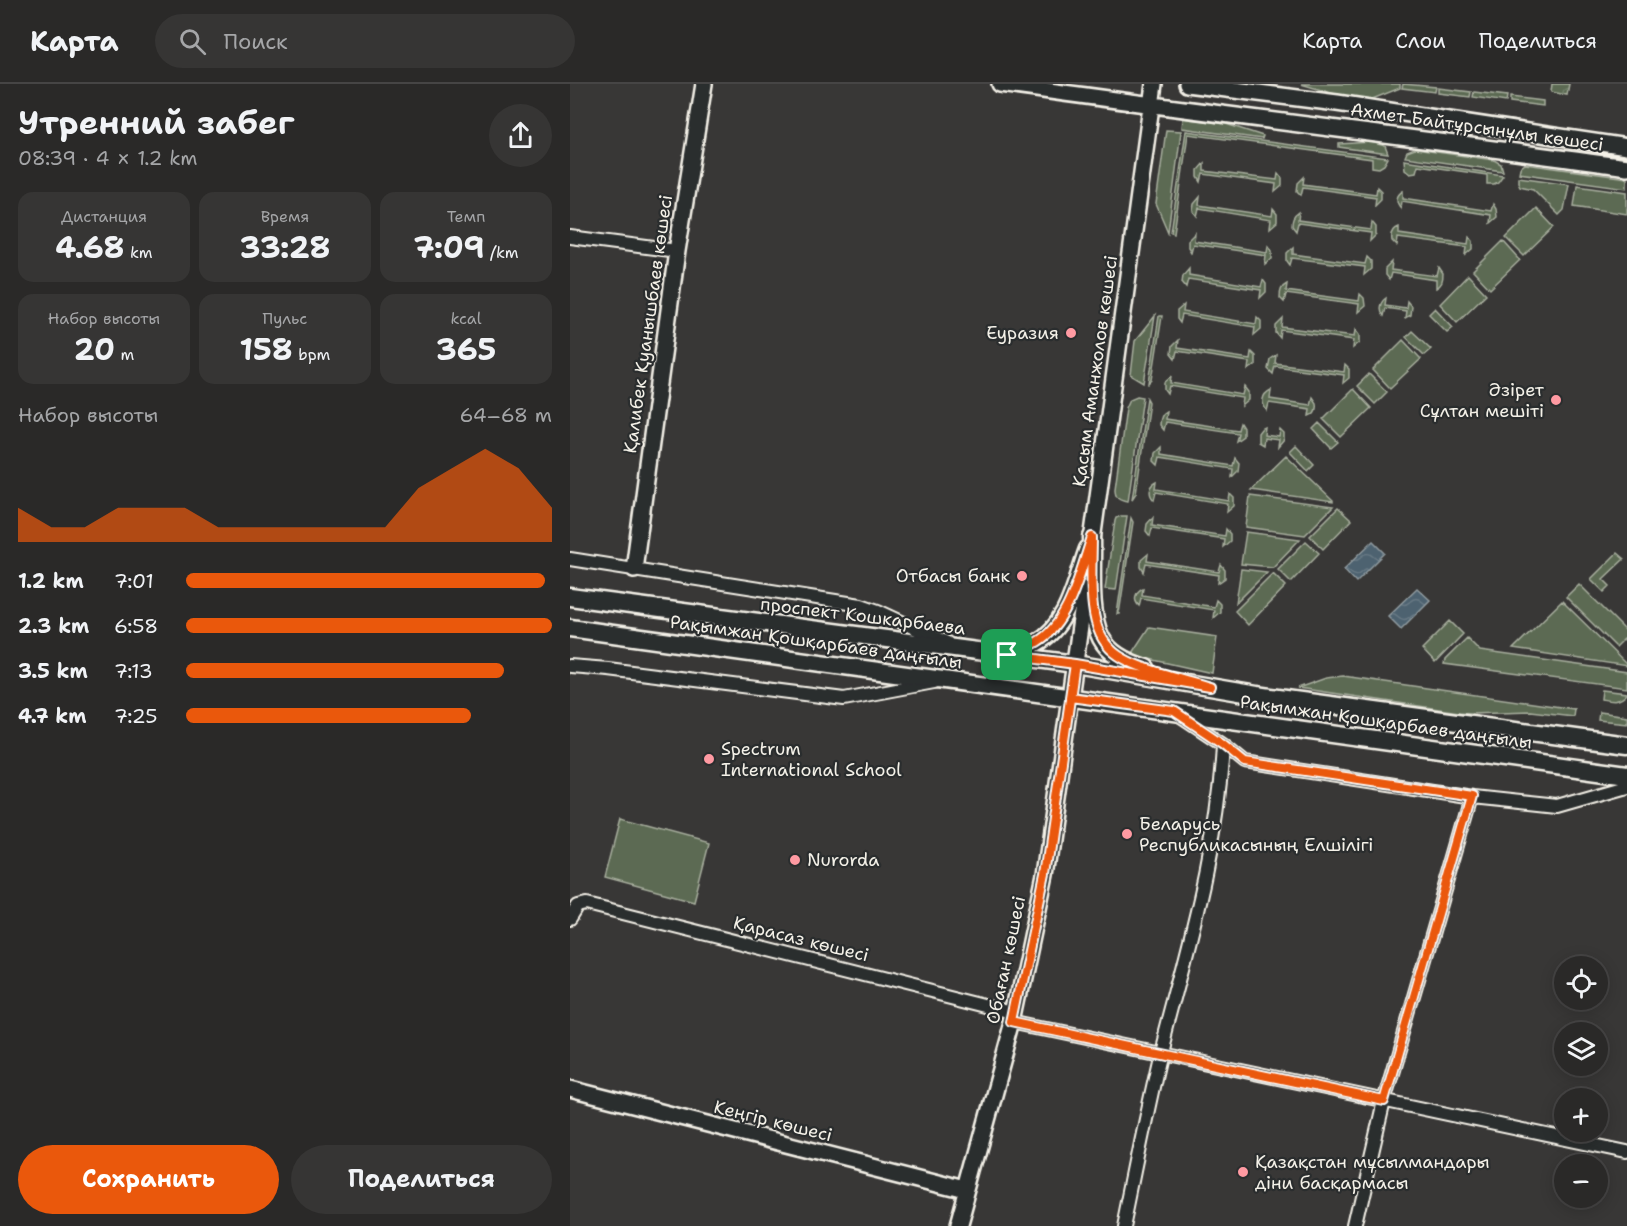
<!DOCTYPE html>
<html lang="ru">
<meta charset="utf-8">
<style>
:root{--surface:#2a2928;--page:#363534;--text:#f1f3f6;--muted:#a5a6a8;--line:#464545;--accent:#ea580c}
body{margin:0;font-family:"Shantell Sans",sans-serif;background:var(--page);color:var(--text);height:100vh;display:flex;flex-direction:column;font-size:22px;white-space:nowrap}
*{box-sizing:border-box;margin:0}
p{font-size:20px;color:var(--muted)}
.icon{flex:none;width:33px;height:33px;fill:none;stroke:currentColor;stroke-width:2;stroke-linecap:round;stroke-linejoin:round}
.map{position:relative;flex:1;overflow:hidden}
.details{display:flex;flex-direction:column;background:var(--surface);width:570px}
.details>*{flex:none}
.buttons{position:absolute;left:984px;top:872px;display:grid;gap:12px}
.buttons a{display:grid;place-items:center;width:54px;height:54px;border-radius:50%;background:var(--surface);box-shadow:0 3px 15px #0003,0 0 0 2px var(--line);font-size:30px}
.pin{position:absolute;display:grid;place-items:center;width:51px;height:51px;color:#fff;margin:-26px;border-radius:12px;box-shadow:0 3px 9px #0006}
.round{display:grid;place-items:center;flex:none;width:63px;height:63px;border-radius:32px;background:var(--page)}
.head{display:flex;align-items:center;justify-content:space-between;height:102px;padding:0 18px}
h1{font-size:33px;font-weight:700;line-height:45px}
.figures{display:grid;grid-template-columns:repeat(3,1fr);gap:9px;height:102px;padding:6px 18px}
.figures div{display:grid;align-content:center;border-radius:15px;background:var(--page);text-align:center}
.figures b{font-size:30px;font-weight:700}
.figures small{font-size:16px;font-weight:400}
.figures p{font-size:16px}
.chart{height:168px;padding:12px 18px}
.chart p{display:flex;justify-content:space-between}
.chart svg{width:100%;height:108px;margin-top:6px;fill:var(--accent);opacity:.7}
.action{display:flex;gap:12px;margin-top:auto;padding:12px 18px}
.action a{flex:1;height:69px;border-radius:36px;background:var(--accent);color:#fff;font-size:24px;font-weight:700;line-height:69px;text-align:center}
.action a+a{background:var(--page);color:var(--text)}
ul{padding:0 18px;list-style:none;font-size:20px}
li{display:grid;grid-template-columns:96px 72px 1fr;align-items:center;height:45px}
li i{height:15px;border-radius:8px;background:var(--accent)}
header{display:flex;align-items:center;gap:36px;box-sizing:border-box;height:84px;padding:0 30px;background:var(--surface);border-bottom:2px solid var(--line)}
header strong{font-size:28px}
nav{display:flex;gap:33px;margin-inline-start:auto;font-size:21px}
.search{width:420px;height:54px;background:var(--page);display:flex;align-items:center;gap:15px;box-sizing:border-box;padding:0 21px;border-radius:33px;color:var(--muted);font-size:22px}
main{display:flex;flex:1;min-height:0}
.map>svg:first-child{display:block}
</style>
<header>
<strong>Карта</strong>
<div class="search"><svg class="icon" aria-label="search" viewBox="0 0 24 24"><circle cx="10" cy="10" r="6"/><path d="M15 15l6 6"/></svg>Поиск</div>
<nav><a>Карта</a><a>Слои</a><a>Поделиться</a></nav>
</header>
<main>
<section class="details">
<div class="head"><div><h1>Утренний забег</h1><p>08:39 · 4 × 1.2 km</p></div><a class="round"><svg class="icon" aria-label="share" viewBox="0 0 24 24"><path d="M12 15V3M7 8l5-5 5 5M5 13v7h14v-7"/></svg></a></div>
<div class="figures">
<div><p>Дистанция</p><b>4.68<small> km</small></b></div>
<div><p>Время</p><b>33:28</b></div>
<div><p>Темп</p><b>7:09<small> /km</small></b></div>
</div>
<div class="figures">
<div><p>Набор высоты</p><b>20<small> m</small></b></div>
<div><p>Пульс</p><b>158<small> bpm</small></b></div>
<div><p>kcal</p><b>365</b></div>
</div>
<div class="chart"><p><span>Набор высоты</span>64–68 m</p>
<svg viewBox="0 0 160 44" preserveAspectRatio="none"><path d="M0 44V30L10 38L20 38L30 30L40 30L50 30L60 38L70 38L80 38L90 38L100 38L110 38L120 22L130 14L140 6L150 14L160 30V44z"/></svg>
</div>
<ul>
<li><b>1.2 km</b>7:01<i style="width:98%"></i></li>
<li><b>2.3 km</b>6:58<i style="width:100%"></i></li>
<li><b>3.5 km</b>7:13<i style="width:87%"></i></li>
<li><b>4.7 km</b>7:25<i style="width:78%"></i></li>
</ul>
<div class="action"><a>Сохранить</a><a>Поделиться</a></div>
</section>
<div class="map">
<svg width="1057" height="1142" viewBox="0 0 1057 1142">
<defs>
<pattern id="forest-crowns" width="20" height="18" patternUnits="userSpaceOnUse" patternTransform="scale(1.5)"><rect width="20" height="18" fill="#5b6b53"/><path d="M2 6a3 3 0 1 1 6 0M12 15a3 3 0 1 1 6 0" fill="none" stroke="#73816c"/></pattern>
<pattern id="water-waves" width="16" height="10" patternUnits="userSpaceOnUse" patternTransform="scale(1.5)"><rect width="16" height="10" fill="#4d6270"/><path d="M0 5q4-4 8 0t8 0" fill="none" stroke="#677984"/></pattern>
</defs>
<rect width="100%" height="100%" fill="#383736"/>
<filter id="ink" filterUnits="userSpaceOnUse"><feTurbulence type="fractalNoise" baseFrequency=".0167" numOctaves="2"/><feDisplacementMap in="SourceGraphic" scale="12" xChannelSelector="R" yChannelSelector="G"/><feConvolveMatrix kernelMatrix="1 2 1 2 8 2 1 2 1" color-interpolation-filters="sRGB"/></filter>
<g filter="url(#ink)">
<path fill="#5b6b53" stroke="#a8ae9e" stroke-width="1.5" d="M 731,0 L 830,0 L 830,4 L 800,16 L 775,13 Z
M 833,0 L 866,3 L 865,8 L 832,4 Z
M 868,4 L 901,8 L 900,13 L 868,9 Z
M 904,8 L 937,12 L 936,18 L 903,13 Z
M 940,13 L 973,17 L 973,22 L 940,18 Z
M 613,34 L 656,40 L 693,52 L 692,55 L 612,44 Z
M 596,46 L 611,47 L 598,148 L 586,120 Z
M 616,47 L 818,74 L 814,81 L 809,84 L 802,83 L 802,75 L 618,50 L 604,149 L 601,148 Z
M 801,58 L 815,62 L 818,70 L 769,63 L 769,60 Z
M 845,65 L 924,76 L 931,80 L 933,87 L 835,73 L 837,68 Z
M 834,76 L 933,91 L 928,98 L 924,100 L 917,100 L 917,91 L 848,81 L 846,88 L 840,89 L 835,85 Z
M 634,79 L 634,87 L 707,96 L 708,89 L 712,94 L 712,102 L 705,108 L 706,100 L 633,90 L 631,98 L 628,93 L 628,86 Z
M 955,80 L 1057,94 L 1057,104 L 949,89 L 950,84 Z
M 734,93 L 733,100 L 806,110 L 807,103 L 811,107 L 811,115 L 805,121 L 806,113 L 733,103 L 731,111 L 727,107 L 728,99 Z
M 948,93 L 999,100 L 994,126 L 989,131 L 963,105 L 950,102 L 948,98 Z
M 1007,101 L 1057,108 L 1057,130 L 1004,122 Z
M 833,107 L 833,114 L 921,127 L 923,120 L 926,125 L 927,133 L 920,139 L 921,131 L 832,117 L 831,124 C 825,118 826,111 833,107 Z
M 630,113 L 629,121 L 702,132 L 703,125 L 707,130 L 707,138 L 700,144 L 701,136 L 629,124 L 627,132 L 623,127 L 624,120 Z
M 966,124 L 984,143 L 954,172 L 936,154 Z
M 729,128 L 728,136 L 801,146 L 802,138 L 806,143 L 806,151 L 800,157 L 801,149 L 728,139 L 726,147 L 722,142 C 722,136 723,132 729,128 Z
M 829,143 L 829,150 L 898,160 L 899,153 L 903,157 L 903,165 L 896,171 L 897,163 L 828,154 L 827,162 L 822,157 C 821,150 823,145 829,143 Z
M 625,149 L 624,157 L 697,168 L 698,161 L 702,166 L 702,174 L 695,180 L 696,171 L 623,160 L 621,168 L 618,163 L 618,156 Z
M 933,157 L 950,176 L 920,205 L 903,187 Z
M 723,163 L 723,170 L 795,180 L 797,173 L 801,177 L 801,185 L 794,191 L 795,183 L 722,174 L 720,181 L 717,177 L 717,169 Z
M 822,178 L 821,186 L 867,192 L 869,184 L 873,190 C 873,197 872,201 866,204 L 866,196 L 821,189 L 819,196 L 815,191 L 815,185 Z
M 619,184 L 619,191 L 691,203 L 693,196 L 696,200 L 696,208 L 690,214 L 691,206 L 618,195 L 616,203 L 612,198 L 613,191 Z
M 898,191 L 916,210 L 887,238 L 870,220 Z
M 717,200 L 716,207 L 789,217 L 790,210 L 794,214 L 795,222 L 788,228 L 789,220 L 716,210 L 714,218 L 710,214 C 710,207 711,203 717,200 Z
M 816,214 L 815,221 L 836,224 L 837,217 L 841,222 L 840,231 L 835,234 L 836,227 L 815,224 L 813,232 C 808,226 810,218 816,214 Z
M 614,221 L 613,228 L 686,240 L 687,233 L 691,237 L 691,245 L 684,251 L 685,243 L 612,231 L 610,239 L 607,235 L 607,227 Z
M 865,224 L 883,243 L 877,248 L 859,230 Z
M 585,232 L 574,299 L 561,291 L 565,257 Z
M 589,232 L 592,232 L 582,296 L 579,299 Z
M 713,235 L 712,243 L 785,252 L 786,245 L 790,250 L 790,258 L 783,264 L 784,256 L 711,246 L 710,254 L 706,249 L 706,242 Z
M 842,247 L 861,265 L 854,271 L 836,253 Z
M 608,256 L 607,264 L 680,275 L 681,268 L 685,272 L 685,281 L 678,286 L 679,278 L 607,267 L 605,275 L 601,270 L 602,262 Z
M 833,256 L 851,275 L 820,304 L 803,286 Z
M 706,271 L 705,279 L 774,288 L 775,281 L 779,285 L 779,294 L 773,299 L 774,291 L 705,282 L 703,290 L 698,285 L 700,275 Z
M 799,290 L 817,308 L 805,320 L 787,302 Z
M 602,292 L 601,299 L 673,311 L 675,303 L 679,308 L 679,316 L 672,322 L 673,314 L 600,302 L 598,310 L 595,306 L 595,298 Z
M 783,305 L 801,324 L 771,353 L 753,335 Z
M 701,306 L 700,315 L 740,321 L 742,313 L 746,319 C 747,325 745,330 739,332 L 740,325 L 699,319 L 697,327 C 691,319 691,311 701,306 Z
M 567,312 L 573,313 L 558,417 C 549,416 545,413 545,404 L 556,324 L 560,315 Z
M 577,314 L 579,318 L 566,409 L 562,415 Z
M 596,327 L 595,335 L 668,346 L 670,339 L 673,344 L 673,352 L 666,357 L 668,349 L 595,338 L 593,346 L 589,341 C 589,335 590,330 596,327 Z
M 749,339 L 768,358 L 761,364 L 743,345 Z
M 695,343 L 694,351 L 709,353 L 710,346 L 714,350 L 714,356 L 708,363 L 709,356 L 694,354 L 693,361 L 688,358 L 688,349 L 691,345 Z
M 726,362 L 744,381 L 738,387 L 720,368 Z
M 591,363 L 591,370 L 663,382 L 665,374 L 669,379 L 668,387 L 662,393 L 663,385 L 590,373 L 588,381 L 584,377 L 585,369 Z
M 716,372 L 763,417 L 763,418 L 681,406 Z
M 587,398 L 586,405 L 659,417 L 660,410 L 664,414 L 664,422 L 657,428 L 658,420 L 586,408 L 584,416 C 578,410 579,402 587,398 Z
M 680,412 L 763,423 L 735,451 L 676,443 Z
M 768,424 L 781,436 L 753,465 L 740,452 Z
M 551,432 L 557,432 L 546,506 L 535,505 L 545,437 L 546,434 Z
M 583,433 L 582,441 L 655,452 L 656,445 L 660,450 L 660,457 L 653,463 L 654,455 L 582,444 L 580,452 L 576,447 L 577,440 Z
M 561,434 L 563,438 L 549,530 L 547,530 Z
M 676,448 L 730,455 L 703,483 L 671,480 Z
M 736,457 L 749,469 L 721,498 L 708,485 Z
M 1047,469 L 1054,475 L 1033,495 L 1040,502 L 1034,508 L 1021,495 Z
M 578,470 L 577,477 L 649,488 L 651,481 L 655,486 L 655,494 L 648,499 L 649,491 L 576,480 L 574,488 L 571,483 L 571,476 Z
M 671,485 L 697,488 L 666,519 Z
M 703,489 L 716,502 L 678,541 L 665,527 Z
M 1009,500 L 1057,548 L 1057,552 L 1046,563 L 996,513 Z
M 573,504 L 572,511 L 644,523 L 646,516 L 650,520 L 650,528 L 643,534 L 644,526 L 571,514 L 569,522 C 563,516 565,508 573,504 Z
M 992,517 L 1057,581 L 1057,582 L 943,565 Z
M 880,537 L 893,550 L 865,579 L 852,565 Z
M 579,543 L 647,553 L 642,589 L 575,574 L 562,569 Z
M 897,554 L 910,567 L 1057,588 L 1057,604 L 874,580 L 875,576 Z
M 773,592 L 1004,625 L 1003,632 L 960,627 L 901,629 L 889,628 L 728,604 L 756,594 Z
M 1032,606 L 1057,609 L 1057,610 C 1049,619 1042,617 1031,615 Z
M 1029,628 L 1057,632 L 1057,639 L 1028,636 Z
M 50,735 L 139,759 L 124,817 L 35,793 Z"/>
<path fill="url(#forest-crowns)" stroke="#a8ae9e" stroke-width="1.5" d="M 982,0 L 999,0 L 997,11 L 981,8 Z"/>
<path fill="url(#water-waves)" stroke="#909ba0" stroke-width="1.5" d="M 803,457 L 815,469 L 786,498 L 774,485 Z
M 847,504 L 860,516 L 831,545 L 818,532 Z"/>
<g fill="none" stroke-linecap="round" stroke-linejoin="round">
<defs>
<path id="minor" d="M 0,153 L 107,167
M 0,475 L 291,521 L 308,527 L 377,559
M 0,582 L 38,585 L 274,615 L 364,598
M 608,630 L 653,660 L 675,678 L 902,713 L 987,722 L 1057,702
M 0,835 L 8,822 L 17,820 L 446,928
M 444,938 L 1057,1068
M 554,1142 C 566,1084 577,1026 591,968 C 617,866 648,765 653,660
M 785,1142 L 814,1017 L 902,713"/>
<path id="tertiary" d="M 430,0 C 639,30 848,54 1057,83
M 617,0 L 767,19 L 1057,63
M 521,464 L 584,0
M 64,485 L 107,167 L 134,0
M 0,1005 L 397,1106
M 388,1142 L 444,938 L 475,791 L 517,493"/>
<path id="secondary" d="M 522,453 C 523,482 518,528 531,554 C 540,571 558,579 576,584
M 0,513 L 437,571 L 505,580 L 687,611 L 1057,661
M 0,544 L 1057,691
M 439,570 C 448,566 458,564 466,559 C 499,542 506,497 518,465"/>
</defs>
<use href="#minor" stroke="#f4f1e8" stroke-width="16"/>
<use href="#tertiary" stroke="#f4f1e8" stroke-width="20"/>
<use href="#secondary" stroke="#f4f1e8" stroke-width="21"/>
<use href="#minor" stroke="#2a2d2e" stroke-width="12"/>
<use href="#tertiary" stroke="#2a2d2e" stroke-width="15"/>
<use href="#secondary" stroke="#2a2d2e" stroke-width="16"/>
</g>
</g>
<g fill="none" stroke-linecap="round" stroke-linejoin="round" filter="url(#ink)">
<defs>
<path id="route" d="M 437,571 L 505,580 L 475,790 L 444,938 L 814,1017 L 902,712 L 675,678 L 653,660 L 604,627 L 500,613 L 505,580 L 640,603 C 624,598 607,594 591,589 C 552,577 528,568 523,523 C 520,500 522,476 522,453 C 510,487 500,539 467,558 C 458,564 447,567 437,571"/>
</defs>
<use href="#route" stroke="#fff" stroke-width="12"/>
<use href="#route" stroke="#ea580c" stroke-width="8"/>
</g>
<g fill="#ff9aa2" stroke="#2a2d2e" stroke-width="2">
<circle cx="501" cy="249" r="6"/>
<circle cx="986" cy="316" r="6"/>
<circle cx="452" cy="492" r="6"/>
<circle cx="139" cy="675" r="6"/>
<circle cx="557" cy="750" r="6"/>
<circle cx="225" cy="776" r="6"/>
<circle cx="673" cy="1088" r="6"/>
</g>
<g text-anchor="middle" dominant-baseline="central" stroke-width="4.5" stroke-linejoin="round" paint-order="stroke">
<g font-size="18" fill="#f4f1e8" stroke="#2a2d2e">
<text transform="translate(907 43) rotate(8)">Ахмет Байтұрсынұлы көшесі</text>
<text transform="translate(78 240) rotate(-82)">Қалибек Қуанышбаев көшесі</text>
<text transform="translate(525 287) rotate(-82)">Қасым Аманжолов көшесі</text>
<text transform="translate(293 532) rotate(7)">проспект Кошкарбаева</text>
<text transform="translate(246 558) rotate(8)">Рақымжан Қошқарбаев даңғылы</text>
<text transform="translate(816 638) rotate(8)">Рақымжан Қошқарбаев даңғылы</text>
<text transform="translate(231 855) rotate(14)">Қарасаз көшесі</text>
<text transform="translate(436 876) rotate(-78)">Обаған көшесі</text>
<text transform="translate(203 1037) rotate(14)">Кеңгір көшесі</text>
</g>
<g font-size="18" fill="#f4f1e8" stroke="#2a2d2e" text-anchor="start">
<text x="489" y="249" text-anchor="end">Еуразия</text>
<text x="974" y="306" text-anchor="end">Әзірет<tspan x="974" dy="21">Сұлтан мешіті</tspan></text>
<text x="440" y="492" text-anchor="end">Отбасы банк</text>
<text x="151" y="665">Spectrum<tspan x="151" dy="21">International School</tspan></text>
<text x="569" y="740">Беларусь<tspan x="569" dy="21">Республикасының Елшілігі</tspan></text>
<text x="237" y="776">Nurorda</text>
<text x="685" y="1078">Қазақстан мұсылмандары<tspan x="685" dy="21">діни басқармасы</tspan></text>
</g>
</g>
</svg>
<div class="buttons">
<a><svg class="icon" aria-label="locate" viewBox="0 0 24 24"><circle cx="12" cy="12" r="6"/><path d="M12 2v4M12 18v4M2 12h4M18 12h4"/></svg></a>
<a><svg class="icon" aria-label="layers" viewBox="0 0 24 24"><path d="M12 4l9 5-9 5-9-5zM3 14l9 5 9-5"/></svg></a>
<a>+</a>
<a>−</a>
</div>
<div class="pin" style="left:437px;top:571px;background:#1e9e55"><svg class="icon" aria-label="arrive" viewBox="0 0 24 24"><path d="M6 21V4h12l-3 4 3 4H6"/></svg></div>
</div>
</main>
